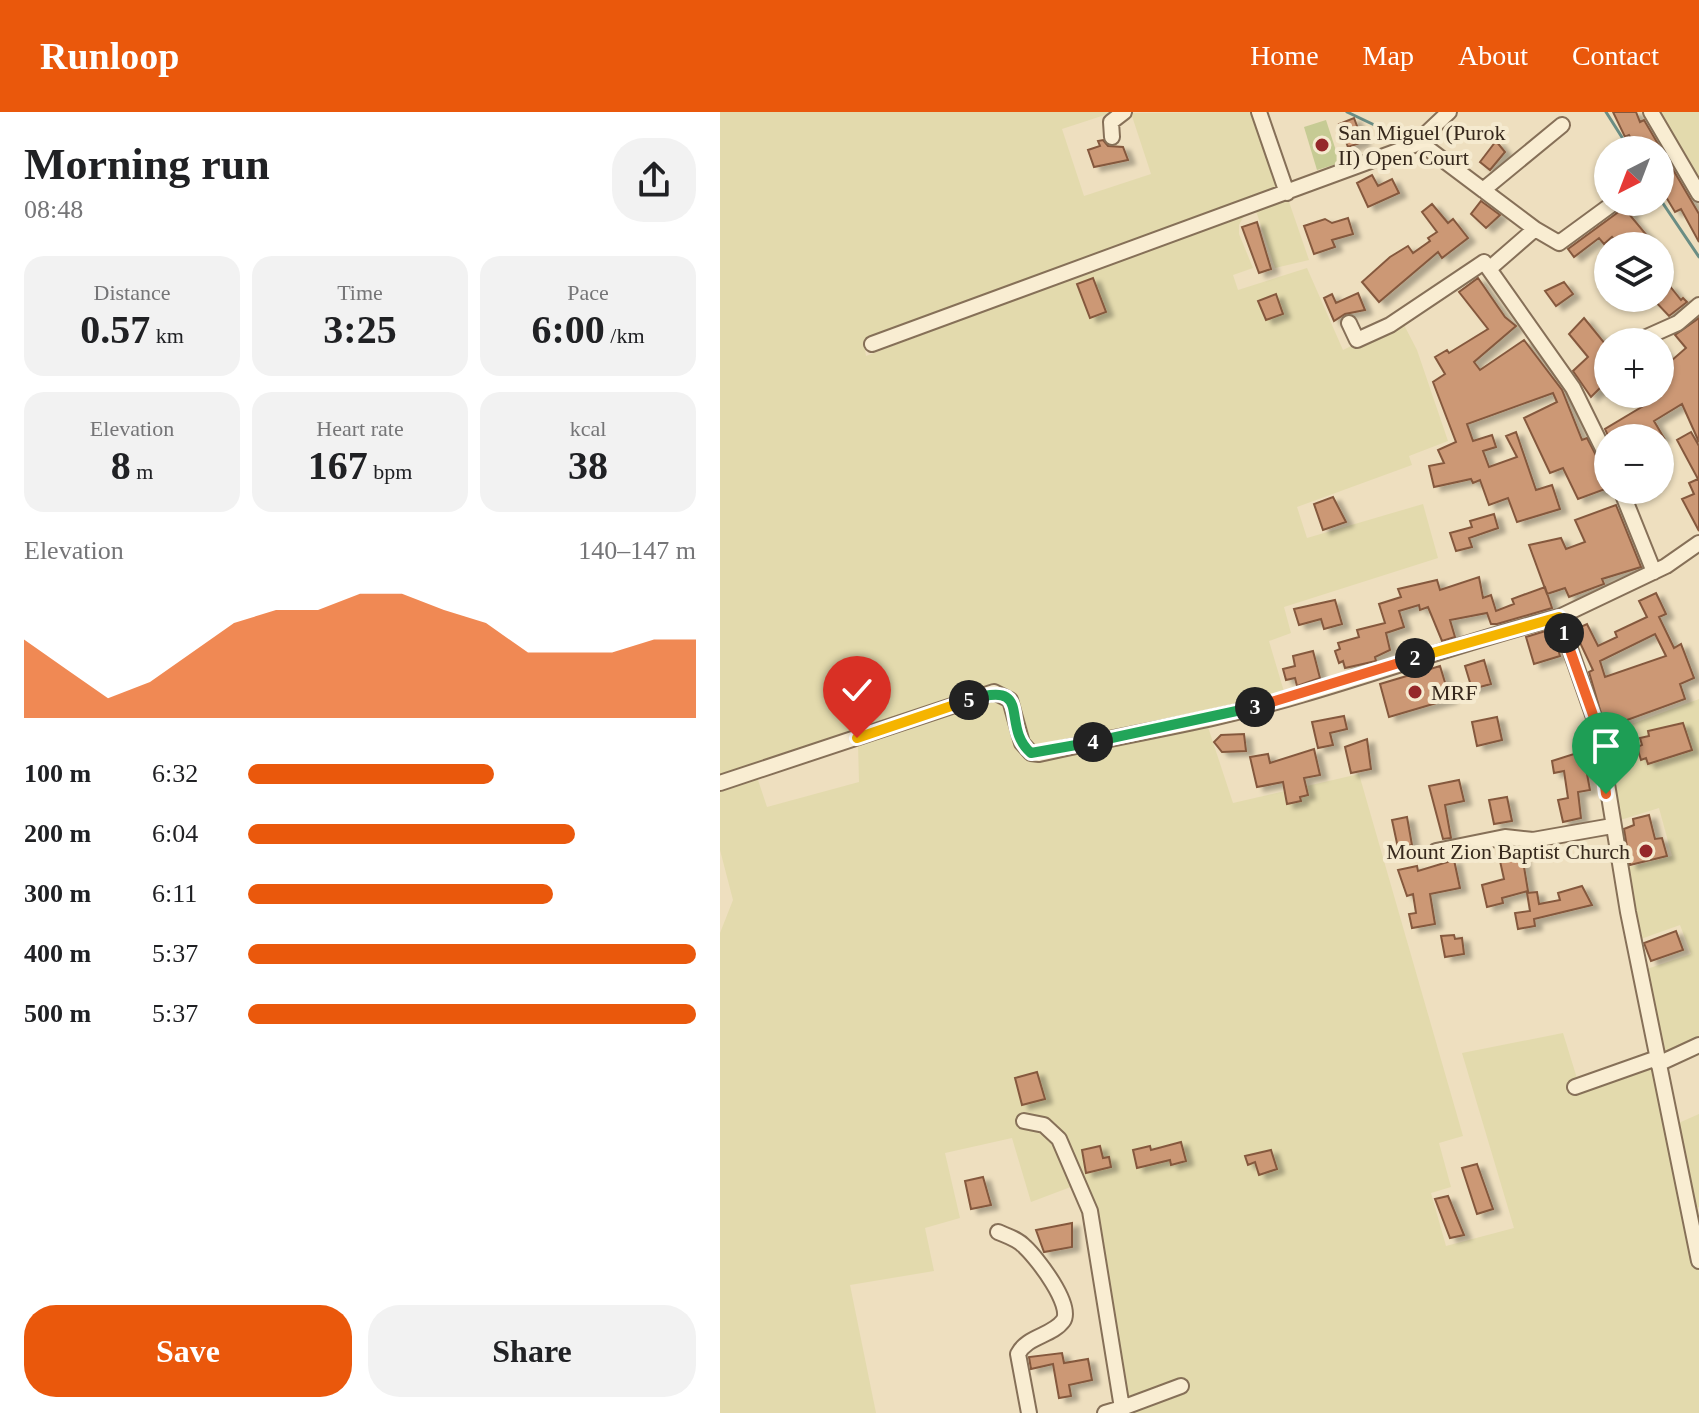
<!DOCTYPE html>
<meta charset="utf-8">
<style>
:root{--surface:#fff;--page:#f2f2f2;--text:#202124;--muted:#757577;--accent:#ea580c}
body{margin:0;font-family:Georgia,serif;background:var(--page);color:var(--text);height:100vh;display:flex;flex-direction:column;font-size:30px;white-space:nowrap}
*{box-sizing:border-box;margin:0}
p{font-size:26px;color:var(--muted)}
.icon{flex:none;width:44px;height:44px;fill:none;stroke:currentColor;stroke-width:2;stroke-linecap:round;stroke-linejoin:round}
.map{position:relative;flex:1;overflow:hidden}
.side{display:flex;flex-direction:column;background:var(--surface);width:720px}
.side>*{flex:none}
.needle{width:52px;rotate:222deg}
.tools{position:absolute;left:874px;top:24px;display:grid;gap:16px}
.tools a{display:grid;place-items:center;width:80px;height:80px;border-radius:50%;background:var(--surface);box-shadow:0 2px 6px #0004;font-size:40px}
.pin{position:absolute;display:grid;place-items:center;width:68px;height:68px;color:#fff;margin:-82px -34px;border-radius:50% 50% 50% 0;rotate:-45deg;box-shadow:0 0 8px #0007}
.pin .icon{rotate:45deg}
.km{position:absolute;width:40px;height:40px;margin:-20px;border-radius:50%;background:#222;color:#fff;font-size:22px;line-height:40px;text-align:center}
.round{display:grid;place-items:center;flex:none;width:84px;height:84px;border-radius:32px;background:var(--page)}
.summary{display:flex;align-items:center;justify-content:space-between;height:136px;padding:0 24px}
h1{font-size:44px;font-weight:700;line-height:60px}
.metrics{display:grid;grid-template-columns:repeat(3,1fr);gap:12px;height:136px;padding:8px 24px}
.metrics div{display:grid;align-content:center;border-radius:20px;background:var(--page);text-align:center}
.metrics b{font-size:40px;font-weight:700}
.metrics small{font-size:22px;font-weight:400}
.metrics p{font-size:22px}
.chart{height:224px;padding:16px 24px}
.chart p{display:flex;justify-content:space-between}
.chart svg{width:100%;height:144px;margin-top:8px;fill:var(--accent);opacity:.7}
.cta{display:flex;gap:16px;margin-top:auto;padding:16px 24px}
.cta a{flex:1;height:92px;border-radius:32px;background:var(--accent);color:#fff;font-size:32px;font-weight:700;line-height:92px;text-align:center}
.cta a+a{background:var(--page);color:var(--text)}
ul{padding:0 24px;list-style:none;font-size:26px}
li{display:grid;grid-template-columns:128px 96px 1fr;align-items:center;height:60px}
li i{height:20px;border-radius:10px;background:var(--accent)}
header{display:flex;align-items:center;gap:48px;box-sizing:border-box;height:112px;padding:0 40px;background:var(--accent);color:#fff}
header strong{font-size:38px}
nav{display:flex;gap:44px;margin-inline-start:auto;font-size:28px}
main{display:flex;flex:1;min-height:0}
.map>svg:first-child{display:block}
</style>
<header>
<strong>Runloop</strong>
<nav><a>Home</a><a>Map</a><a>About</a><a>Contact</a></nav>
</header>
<main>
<section class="side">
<div class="summary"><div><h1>Morning run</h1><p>08:48</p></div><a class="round"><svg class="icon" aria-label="share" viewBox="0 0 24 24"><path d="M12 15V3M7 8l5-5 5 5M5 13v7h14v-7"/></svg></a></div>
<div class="metrics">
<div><p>Distance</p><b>0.57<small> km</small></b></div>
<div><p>Time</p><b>3:25</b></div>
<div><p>Pace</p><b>6:00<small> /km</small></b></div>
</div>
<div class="metrics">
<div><p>Elevation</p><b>8<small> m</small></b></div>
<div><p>Heart rate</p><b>167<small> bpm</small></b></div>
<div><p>kcal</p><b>38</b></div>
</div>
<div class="chart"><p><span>Elevation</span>140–147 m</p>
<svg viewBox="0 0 160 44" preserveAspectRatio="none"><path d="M0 44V20L10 29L20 38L30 33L40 24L50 15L60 11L70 11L80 6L90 6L100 11L110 15L120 24L130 24L140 24L150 20L160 20V44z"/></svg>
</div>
<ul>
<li><b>100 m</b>6:32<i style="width:55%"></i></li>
<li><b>200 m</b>6:04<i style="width:73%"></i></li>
<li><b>300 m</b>6:11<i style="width:68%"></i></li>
<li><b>400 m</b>5:37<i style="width:100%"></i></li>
<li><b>500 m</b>5:37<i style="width:100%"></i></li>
</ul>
<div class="cta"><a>Save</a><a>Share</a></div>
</section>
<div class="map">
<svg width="979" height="1301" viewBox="0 0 979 1301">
<defs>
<filter id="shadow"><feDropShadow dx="7" dy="4" stdDeviation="2" flood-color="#0004"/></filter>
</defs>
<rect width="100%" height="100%" fill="#eedfbf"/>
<path fill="#e3daad" d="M 0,0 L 394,0 L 342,17 L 364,84 L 431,62 L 411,1 L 535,0 L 560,78 L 144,231 L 146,244 L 526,100 L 519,113 L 519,122 L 533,156 L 513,163 L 518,178 L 587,156 L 623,238 L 682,209 L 697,238 L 728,329 L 689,344 L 692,353 L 577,395 L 587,426 L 703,392 L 718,446 L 564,495 L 571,521 L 549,529 L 565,583 L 314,637 L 304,621 L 295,582 L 289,577 L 274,574 L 259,576 L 0,668 Z
M 938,0 L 979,0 L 979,74 Z
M 567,84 L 589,148 L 555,156 L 535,96 Z
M 284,584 L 303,640 L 487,612 L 513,691 L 639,662 L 743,1024 L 719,1031 L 731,1075 L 711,1081 L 726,1134 L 794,1116 L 742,941 L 843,921 L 860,976 L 934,951 L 979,1160 L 979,1301 L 394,1301 L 403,1298 L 373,1099 L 356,1073 L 311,1090 L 292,1026 L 225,1041 L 240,1106 L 205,1116 L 214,1159 L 130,1173 L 156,1301 L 0,1301 L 0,821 L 13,788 L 0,738 L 0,673 L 36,662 L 47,695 L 139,670 L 138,631 Z
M 979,587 L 979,929 L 941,946 L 924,858 L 971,842 L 960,813 L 918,828 L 905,756 L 952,744 L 939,696 L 894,710 L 882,623 Z
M 979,1002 L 979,1095 L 971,1097 L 954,1013 Z"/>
<path fill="#c6cb94" d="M 606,8 L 620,51 L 597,58 L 584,15 Z"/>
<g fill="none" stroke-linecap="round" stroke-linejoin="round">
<path stroke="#6a8d84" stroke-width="3" d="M 627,0 L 688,29
M 886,0 L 910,38
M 940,87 L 979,145"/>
</g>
<path fill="#cc9875" stroke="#85593e" stroke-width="2" fill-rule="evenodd" filter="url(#shadow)" d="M 893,0 L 916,0 L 920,10 L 924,8 L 979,102 L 979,130 L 961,97 L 955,100 L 940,75 L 940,38 L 918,38 L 909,23 L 905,25 Z
M 634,6 L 643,30 L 628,35 L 619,12 Z
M 383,28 L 388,34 L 403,35 L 408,48 L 374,55 L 368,38 L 380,34 L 378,29 Z
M 776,29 L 785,40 L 770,58 L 760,50 Z
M 652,63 L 658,74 L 672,67 L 679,81 L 648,95 L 637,71 Z
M 761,89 L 780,103 L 766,116 L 751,102 Z
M 905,90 L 921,90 L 909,102 L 929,126 L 919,134 L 900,134 L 892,125 L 884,132 L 879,126 L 854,145 L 848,137 L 901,98 Z
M 712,92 L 728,111 L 733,107 L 748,126 L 722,146 L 718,140 L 659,190 L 642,170 L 670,145 L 688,134 L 693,141 L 710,129 L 708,126 L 717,120 L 702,100 Z
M 628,106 L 633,122 L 612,128 L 615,135 L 594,142 L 584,114 L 605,107 L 612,111 Z
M 537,110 L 551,157 L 539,161 L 522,115 Z
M 373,166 L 386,200 L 370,206 L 357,172 Z
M 758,166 L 785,205 L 796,214 L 754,250 L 760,258 L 804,228 L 842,278 L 862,328 L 867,326 L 882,355 L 879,356 L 888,376 L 858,387 L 843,356 L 830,361 L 804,306 L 837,290 L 833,281 L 747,312 L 753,329 L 772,323 L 776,335 L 763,339 L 769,355 L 797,345 L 786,324 L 796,320 L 816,378 L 832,373 L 840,397 L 797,410 L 788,386 L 769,393 L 760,368 L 753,371 L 751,367 L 714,375 L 709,354 L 724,351 L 718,338 L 736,330 L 713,270 L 725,262 L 715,245 L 727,238 L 729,241 L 768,217 L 739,180 Z
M 844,170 L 853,182 L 836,194 L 825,179 Z
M 949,173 L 961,188 L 963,186 L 967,190 L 949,204 L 932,186 L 940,186 L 940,179 Z
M 638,181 L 645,198 L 625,202 L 614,209 L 604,186 L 612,182 L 616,191 Z
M 556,182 L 563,202 L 546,208 L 538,189 Z
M 864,206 L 886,233 L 882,236 L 888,242 L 888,276 L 884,280 L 880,276 L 871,285 L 853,259 L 868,245 L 849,222 Z
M 979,206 L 979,330 L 962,292 L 934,309 L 944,326 L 889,326 L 885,317 L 940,284 L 940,236 L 951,249 L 966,236 L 955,223 Z
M 971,320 L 979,334 L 979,419 L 962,387 L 974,382 L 969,371 L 978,367 L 957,328 Z
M 613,385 L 626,410 L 603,418 L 594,392 Z
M 896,393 L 921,455 L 882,467 L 884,472 L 849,485 L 845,476 L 827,482 L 809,433 L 841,426 L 846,437 L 865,430 L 855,408 Z
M 774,402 L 778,416 L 749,426 L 752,435 L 736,439 L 730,421 L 752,415 L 750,409 Z
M 759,465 L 763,486 L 771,483 L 776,499 L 794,492 L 792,487 L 825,475 L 832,496 L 777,512 L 771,512 L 767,501 L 730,508 L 735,525 L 722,529 L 708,495 L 700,498 L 699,493 L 679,499 L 684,515 L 666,521 L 670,538 L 655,545 L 656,549 L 625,556 L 623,549 L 619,551 L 615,539 L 620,537 L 618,531 L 639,525 L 637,518 L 665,511 L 659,492 L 681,485 L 678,477 L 717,468 L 720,478 Z
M 936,481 L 946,502 L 939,505 L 954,536 L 961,532 L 974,566 L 960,572 L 965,587 L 896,612 L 898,635 L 891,636 L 869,560 L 873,558 L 854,518 L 867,512 L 878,534 L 897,525 L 895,520 L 927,505 L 919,489 ZM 935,522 L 946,544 L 885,565 L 880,549 Z
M 615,488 L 622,512 L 604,517 L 601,507 L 579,513 L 574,497 Z
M 832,517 L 840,544 L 814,552 L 806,525 Z
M 593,539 L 600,566 L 577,574 L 575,566 L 566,568 L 563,557 L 575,554 L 573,544 Z
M 764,548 L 771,572 L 752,577 L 745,554 Z
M 720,554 L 730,587 L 669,605 L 660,572 Z
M 624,604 L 627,617 L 610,621 L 613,633 L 598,636 L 592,610 Z
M 777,605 L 782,628 L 757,634 L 752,610 Z
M 963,611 L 972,638 L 928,652 L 926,646 L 921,648 L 917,635 L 922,633 L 920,626 L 929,624 L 928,619 Z
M 524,622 L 526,639 L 502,640 L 494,630 L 501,623 Z
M 647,627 L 651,657 L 631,661 L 625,635 Z
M 594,637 L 600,663 L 584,666 L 588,683 L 580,685 L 581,689 L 567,692 L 563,670 L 537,675 L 530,645 L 548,642 L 550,651 Z
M 857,641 L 858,647 L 864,646 L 870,678 L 858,680 L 861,706 L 843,710 L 838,688 L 848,686 L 844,659 L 834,661 L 832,649 Z
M 739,668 L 744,689 L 725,693 L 731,726 L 723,727 L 709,674 Z
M 787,685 L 792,709 L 774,712 L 769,688 Z
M 929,703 L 935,727 L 942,726 L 947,744 L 910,753 L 904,717 L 914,713 L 913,707 Z
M 687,705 L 692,733 L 678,736 L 672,708 Z
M 783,736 L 801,737 L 808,779 L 782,786 L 783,791 L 767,795 L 762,773 L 784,767 L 778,740 Z
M 734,748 L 740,776 L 710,782 L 715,812 L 692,816 L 689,802 L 696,801 L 693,782 L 687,784 L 678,758 L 697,754 L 698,759 Z
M 862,774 L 872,793 L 814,807 L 815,814 L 798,817 L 795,801 L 810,799 L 807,781 L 817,780 L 819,792 L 840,788 L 838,781 Z
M 956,819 L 963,838 L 931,849 L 924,831 Z
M 734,823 L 735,827 L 742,826 L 744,842 L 725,845 L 721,824 Z
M 317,960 L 325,987 L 302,993 L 295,966 Z
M 461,1030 L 466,1049 L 451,1053 L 450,1048 L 417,1056 L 413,1038 L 430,1034 L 431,1038 Z
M 380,1034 L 383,1046 L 389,1045 L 391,1055 L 366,1061 L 362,1038 Z
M 551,1038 L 557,1057 L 539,1063 L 535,1050 L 528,1053 L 525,1044 Z
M 757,1052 L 773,1097 L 757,1102 L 742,1056 Z
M 263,1065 L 271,1093 L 251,1097 L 245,1069 Z
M 728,1084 L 744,1123 L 730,1126 L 715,1087 Z
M 352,1111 L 352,1135 L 324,1140 L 316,1118 Z
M 342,1241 L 344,1251 L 368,1247 L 372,1268 L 349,1273 L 351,1284 L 339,1286 L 333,1252 L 311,1257 L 309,1245 Z"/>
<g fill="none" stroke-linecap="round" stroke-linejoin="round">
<defs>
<path id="minor" d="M 539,0 L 567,81
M 931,0 L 979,82
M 392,25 L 391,10 L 404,0
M 698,29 L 815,117 L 769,157 L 853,276 L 888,347
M 763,78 L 842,13
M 815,117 L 839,131 L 895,90
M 629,211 L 637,228 L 670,213 L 764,150 L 769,157
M 920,228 L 958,211 L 979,193
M 152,232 L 694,33 L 729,0
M 901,378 L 934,460
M 979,431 L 946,454 L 839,505 L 878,617 L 908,800 L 979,1149
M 0,671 L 274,580 L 290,588 L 302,631 L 311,641 L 319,642 C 406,622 495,609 581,583 C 667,558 751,528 839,505
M 716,739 L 785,725 L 813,728 L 892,714
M 938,952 L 979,933
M 855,975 L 937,946
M 304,1009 L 324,1013 L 339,1027 L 370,1099 L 402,1296 L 385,1301
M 278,1120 C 287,1124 298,1127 305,1135 C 317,1146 354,1194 343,1209 C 332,1224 307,1224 298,1242 L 309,1301
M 402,1296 L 461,1274"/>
</defs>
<use href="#minor" stroke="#867058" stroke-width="18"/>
<use href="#minor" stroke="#f9edd2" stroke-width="14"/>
</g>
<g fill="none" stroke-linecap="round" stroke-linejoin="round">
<defs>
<path id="split-1" d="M 844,521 L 878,617 L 886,682"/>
<path id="split-2" d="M 695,546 L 839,505 L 844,521"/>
<path id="split-3" d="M 535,595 L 695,546"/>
<path id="split-4" d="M 373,630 L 535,595"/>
<path id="split-5" d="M 249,588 C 316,567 279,613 311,641 L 373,630"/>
<path id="split-6" d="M 137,626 L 249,588"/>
</defs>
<use href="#split-1" stroke="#fff" stroke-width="16"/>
<use href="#split-2" stroke="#fff" stroke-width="16"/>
<use href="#split-3" stroke="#fff" stroke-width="16"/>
<use href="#split-4" stroke="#fff" stroke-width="16"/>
<use href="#split-5" stroke="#fff" stroke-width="16"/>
<use href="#split-6" stroke="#fff" stroke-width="16"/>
<use href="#split-1" stroke="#f0652b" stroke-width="10"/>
<use href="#split-2" stroke="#f5b400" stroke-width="10"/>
<use href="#split-3" stroke="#f0652b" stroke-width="10"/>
<use href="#split-4" stroke="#22a559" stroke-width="10"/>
<use href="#split-5" stroke="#22a559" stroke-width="10"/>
<use href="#split-6" stroke="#f5b400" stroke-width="10"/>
</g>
<g fill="#95282a" stroke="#f5eacf" stroke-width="3">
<circle cx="602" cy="33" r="8"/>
<circle cx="695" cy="580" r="8"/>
<circle cx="926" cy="739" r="8"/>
</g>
<g text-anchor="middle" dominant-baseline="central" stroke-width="8" stroke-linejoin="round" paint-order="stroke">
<g font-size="22" fill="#36281c" stroke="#f5eacf" text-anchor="start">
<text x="618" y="20">San Miguel (Purok<tspan x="618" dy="25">II) Open Court</tspan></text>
<text x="711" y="580">MRF</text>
<text x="910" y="739" text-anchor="end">Mount Zion Baptist Church</text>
</g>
</g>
</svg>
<div class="tools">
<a><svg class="needle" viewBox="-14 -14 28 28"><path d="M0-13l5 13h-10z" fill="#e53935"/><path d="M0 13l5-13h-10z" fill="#757577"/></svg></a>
<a><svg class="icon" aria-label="layers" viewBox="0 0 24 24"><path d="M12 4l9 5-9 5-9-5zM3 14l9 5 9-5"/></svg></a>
<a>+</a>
<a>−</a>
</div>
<div class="pin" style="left:886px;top:682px;background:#1e9e55"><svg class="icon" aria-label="arrive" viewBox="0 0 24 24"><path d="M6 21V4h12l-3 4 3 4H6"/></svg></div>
<div class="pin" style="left:137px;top:626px;background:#d93025"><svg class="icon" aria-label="check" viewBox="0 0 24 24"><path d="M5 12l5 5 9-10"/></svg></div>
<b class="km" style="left:844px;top:521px">1</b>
<b class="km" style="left:695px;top:546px">2</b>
<b class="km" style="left:535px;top:595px">3</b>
<b class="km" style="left:373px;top:630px">4</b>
<b class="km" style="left:249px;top:588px">5</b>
</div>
</main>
